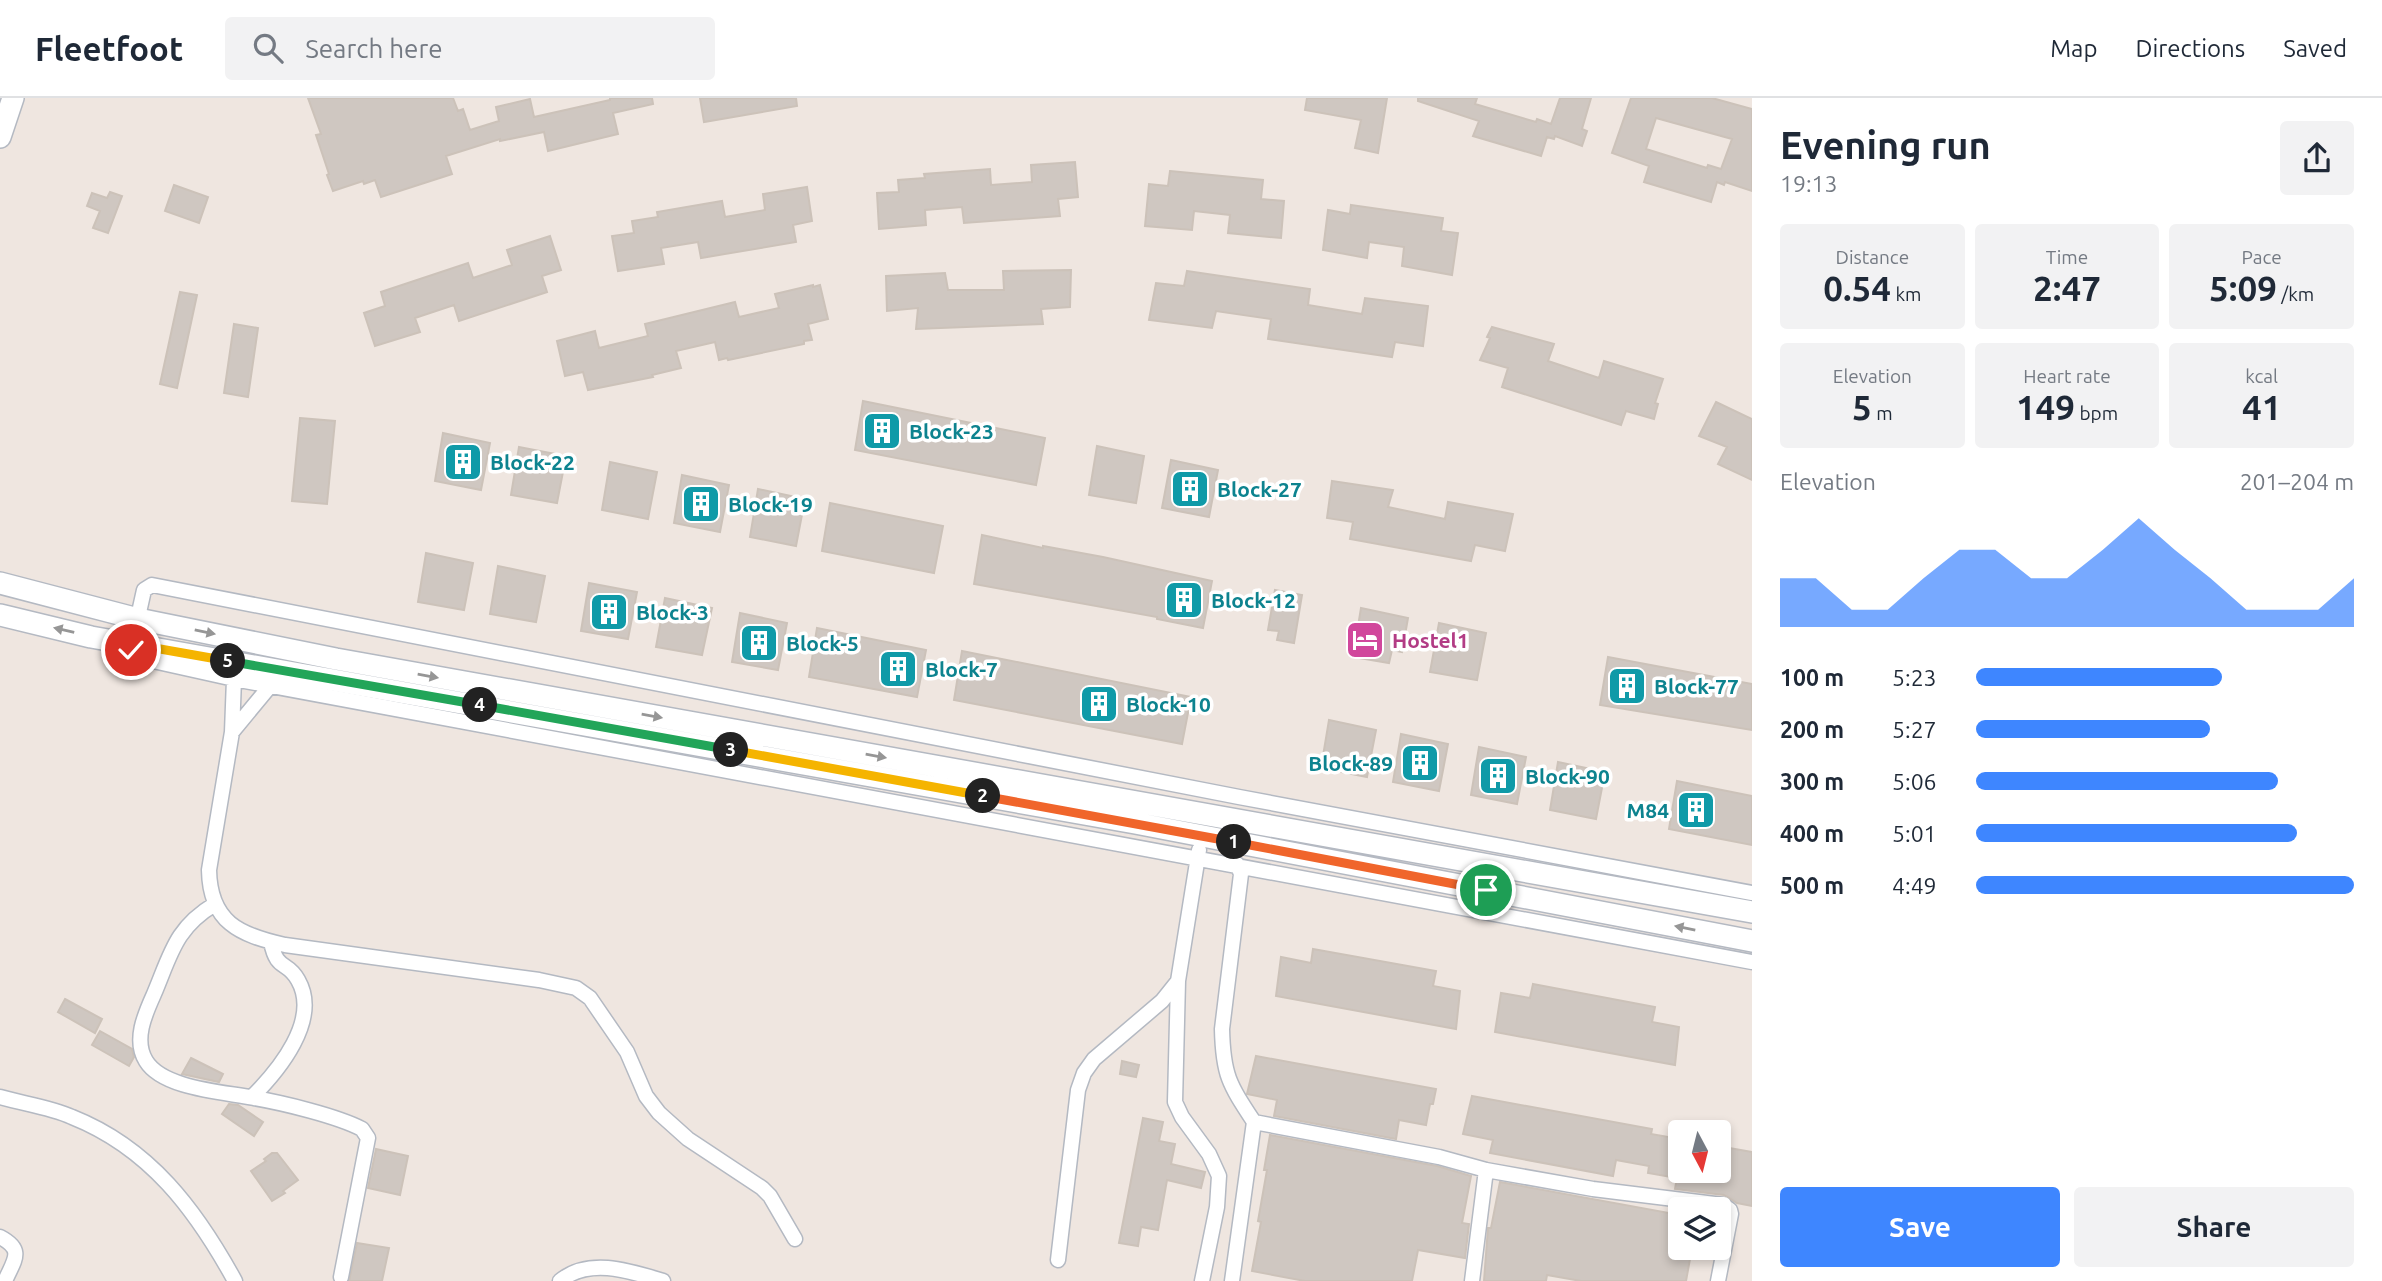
<!DOCTYPE html>
<meta charset="utf-8">
<style>
:root{--surface:#fff;--page:#f2f2f3;--text:#1f2937;--muted:#747a83;--line:#e0e1e3;--accent:#3e86ff}
body{margin:0;font-family:Ubuntu,sans-serif;background:var(--page);color:var(--text);height:100vh;display:flex;flex-direction:column;font-size:26px;white-space:nowrap}
*{box-sizing:border-box;margin:0}
p{font-size:23px;color:var(--muted)}
.icon{flex:none;width:38px;height:38px;fill:none;stroke:currentColor;stroke-width:2;stroke-linecap:round;stroke-linejoin:round}
.map{position:relative;flex:1;overflow:hidden}
.sheet{display:flex;flex-direction:column;background:var(--surface);width:630px}
.sheet>*{flex:none}
.needle{width:46px;rotate:173deg}
.fabs{position:absolute;left:1668px;top:1022px;display:grid;gap:14px}
.fabs a{display:grid;place-items:center;width:63px;height:63px;border-radius:7px;background:var(--surface);box-shadow:0 4px 10px #0003;font-size:35px}
.pin{position:absolute;display:grid;place-items:center;width:60px;height:60px;color:#fff;margin:-30px;border:4px solid #fff;border-radius:50%;box-shadow:0 2px 7px #0007}
.km{position:absolute;width:35px;height:35px;margin:-18px;border-radius:50%;background:#222;color:#fff;font-size:19px;line-height:35px;text-align:center}
.round{display:grid;place-items:center;flex:none;width:74px;height:74px;border-radius:7px;background:var(--page)}
.summary{display:flex;align-items:center;justify-content:space-between;height:119px;padding:0 28px}
h1{font-size:38px;font-weight:700;line-height:52px}
.metrics{display:grid;grid-template-columns:repeat(3,1fr);gap:10px;height:119px;padding:7px 28px}
.metrics div{display:grid;align-content:center;border-radius:7px;background:var(--page);text-align:center}
.metrics b{font-size:35px;font-weight:700}
.metrics small{font-size:19px;font-weight:400}
.metrics p{font-size:19px}
.chart{height:196px;padding:14px 28px}
.chart p{display:flex;justify-content:space-between}
.chart svg{width:100%;height:126px;margin-top:7px;fill:var(--accent);opacity:.7}
.action{display:flex;gap:14px;margin-top:auto;padding:14px 28px}
.action a{flex:1;height:80px;border-radius:7px;background:var(--accent);color:#fff;font-size:28px;font-weight:700;line-height:80px;text-align:center}
.action a+a{background:var(--page);color:var(--text)}
ul{padding:0 28px;list-style:none;font-size:23px}
li{display:grid;grid-template-columns:112px 84px 1fr;align-items:center;height:52px}
li i{height:18px;border-radius:9px;background:var(--accent)}
header{display:flex;align-items:center;gap:42px;box-sizing:border-box;height:98px;padding:0 35px;background:var(--surface);border-bottom:2px solid var(--line)}
header strong{font-size:33px}
nav{display:flex;gap:38px;margin-inline-start:auto;font-size:24px}
.search{width:490px;height:63px;background:var(--page);display:flex;align-items:center;gap:18px;box-sizing:border-box;padding:0 24px;border-radius:7px;color:var(--muted);font-size:26px}
main{display:flex;flex:1;min-height:0}
.map>svg:first-child{display:block}
</style>
<header>
<strong>Fleetfoot</strong>
<div class="search"><svg class="icon" aria-label="search" viewBox="0 0 24 24"><circle cx="10" cy="10" r="6"/><path d="M15 15l6 6"/></svg>Search here</div>
<nav><a>Map</a><a>Directions</a><a>Saved</a></nav>
</header>
<main>
<div class="map">
<svg width="1752" height="1183" viewBox="0 0 1752 1183">
<rect width="100%" height="100%" fill="#efe6e0"/>
<path fill="#cfc7c1" stroke="#ccc2b9" stroke-width="2" fill-rule="evenodd" d="M 308,0 L 453,0 L 458,13 L 463,11 L 470,32 L 499,23 L 496,9 L 530,1 L 534,19 L 610,2 L 610,0 L 652,0 L 653,6 L 613,15 L 618,36 L 548,53 L 544,34 L 500,43 L 500,41 L 446,58 L 452,76 L 381,99 L 375,82 L 364,86 L 363,83 L 333,93 L 327,77 L 329,76 L 316,37 L 321,36 Z
M 700,0 L 796,0 L 797,8 L 704,24 Z
M 1307,0 L 1387,0 L 1378,55 L 1355,50 L 1361,22 L 1305,12 Z
M 1418,0 L 1477,0 L 1475,6 L 1536,24 L 1537,21 L 1551,26 L 1560,0 L 1591,0 L 1582,31 L 1587,33 L 1582,48 L 1555,38 L 1554,41 L 1547,39 L 1541,58 L 1473,38 L 1479,23 L 1418,3 Z
M 1631,0 L 1712,0 L 1752,11 L 1752,93 L 1725,84 L 1724,87 L 1717,84 L 1711,104 L 1644,84 L 1649,68 L 1612,55 ZM 1656,20 L 1732,41 L 1721,71 L 1708,67 L 1707,70 L 1646,51 Z
M 1075,64 L 1078,99 L 1058,101 L 1060,118 L 964,125 L 962,109 L 925,112 L 926,127 L 879,131 L 877,95 L 899,94 L 898,82 L 925,80 L 924,76 L 990,71 L 991,87 L 1032,84 L 1031,67 Z
M 1170,73 L 1263,82 L 1261,101 L 1284,103 L 1281,140 L 1228,135 L 1230,117 L 1194,113 L 1192,132 L 1145,128 L 1149,86 L 1168,88 Z
M 174,87 L 208,99 L 199,125 L 165,113 Z
M 807,89 L 812,123 L 793,127 L 796,144 L 701,160 L 698,144 L 661,150 L 664,166 L 618,173 L 612,138 L 634,135 L 632,123 L 658,119 L 657,114 L 722,103 L 725,119 L 765,112 L 763,96 Z
M 110,94 L 122,98 L 108,135 L 93,130 L 100,113 L 87,108 L 92,95 L 107,100 Z
M 1351,107 L 1443,120 L 1441,133 L 1458,135 L 1452,177 L 1402,168 L 1404,149 L 1369,144 L 1367,160 L 1323,152 L 1328,112 L 1350,116 Z
M 550,138 L 561,172 L 542,178 L 547,194 L 459,223 L 454,207 L 415,220 L 420,234 L 375,248 L 364,215 L 385,208 L 381,194 L 468,165 L 473,180 L 512,167 L 507,152 Z
M 1071,172 L 1070,209 L 1041,211 L 1043,226 L 916,231 L 918,210 L 887,213 L 886,178 L 945,175 L 948,192 L 1004,192 L 1003,173 Z
M 1187,173 L 1310,191 L 1308,207 L 1362,216 L 1365,200 L 1428,208 L 1423,248 L 1395,244 L 1392,259 L 1268,241 L 1271,221 L 1216,213 L 1212,230 L 1149,222 L 1156,185 L 1184,188 Z
M 813,187 L 813,189 L 820,187 L 828,221 L 808,226 L 812,242 L 804,243 L 804,246 L 728,262 L 727,260 L 719,262 L 715,244 L 676,253 L 681,270 L 652,277 L 653,279 L 588,292 L 583,274 L 565,278 L 557,243 L 595,233 L 599,250 L 648,238 L 645,226 L 735,204 L 739,219 L 779,210 L 775,196 Z
M 180,194 L 197,197 L 177,290 L 160,286 Z
M 234,226 L 258,230 L 248,299 L 224,295 Z
M 1492,229 L 1554,246 L 1548,263 L 1599,280 L 1604,263 L 1663,281 L 1655,305 L 1658,306 L 1654,321 L 1626,313 L 1621,327 L 1502,289 L 1508,270 L 1480,262 L 1490,240 L 1487,239 Z
M 863,303 L 1045,340 L 1036,387 L 855,352 Z
M 1716,304 L 1752,321 L 1752,382 L 1718,366 L 1727,349 L 1699,338 Z
M 300,320 L 335,323 L 327,406 L 292,403 Z
M 443,335 L 490,345 L 481,392 L 435,383 Z
M 1097,348 L 1144,358 L 1136,405 L 1089,397 Z
M 519,349 L 566,358 L 557,405 L 511,397 Z
M 1171,362 L 1218,372 L 1209,419 L 1162,410 Z
M 610,364 L 657,374 L 648,421 L 602,412 Z
M 682,377 L 729,387 L 720,434 L 674,425 Z
M 1332,383 L 1393,392 L 1388,409 L 1445,421 L 1448,404 L 1513,416 L 1505,453 L 1475,447 L 1471,463 L 1350,441 L 1353,424 L 1327,420 Z
M 758,391 L 805,401 L 796,448 L 750,439 Z
M 830,405 L 943,428 L 934,475 L 822,453 Z
M 982,437 L 1043,450 L 1043,448 L 1103,459 L 1212,483 L 1203,530 L 1157,521 L 1157,519 L 974,486 Z
M 426,455 L 473,465 L 464,512 L 418,504 Z
M 498,468 L 545,478 L 536,524 L 490,516 Z
M 589,485 L 637,494 L 628,541 L 581,533 Z
M 1275,492 L 1302,497 L 1294,545 L 1277,542 L 1279,533 L 1268,532 Z
M 665,500 L 712,510 L 702,557 L 656,549 Z
M 1361,510 L 1408,520 L 1402,554 L 1392,552 L 1389,565 L 1353,559 Z
M 740,515 L 787,525 L 778,572 L 732,564 Z
M 1439,525 L 1486,535 L 1477,582 L 1430,574 Z
M 817,530 L 926,552 L 917,599 L 809,579 Z
M 962,553 L 1191,599 L 1182,646 L 954,602 Z
M 1608,559 L 1752,586 L 1752,632 L 1600,607 Z
M 1329,622 L 1376,632 L 1367,679 L 1321,670 Z
M 1401,636 L 1448,646 L 1439,693 L 1393,684 Z
M 1479,649 L 1526,659 L 1517,706 L 1471,697 Z
M 1558,664 L 1605,674 L 1596,721 L 1550,712 Z
M 1677,683 L 1752,698 L 1752,747 L 1669,731 Z
M 1313,851 L 1436,873 L 1433,888 L 1460,893 L 1456,931 L 1276,898 L 1281,859 L 1311,865 Z
M 1533,886 L 1655,909 L 1652,924 L 1679,929 L 1675,967 L 1495,934 L 1501,895 L 1530,900 Z
M 65,901 L 102,921 L 95,935 L 58,914 Z
M 100,933 L 132,951 L 134,959 L 129,968 L 92,947 Z
M 1256,958 L 1436,991 L 1433,1006 L 1430,1006 L 1426,1027 L 1399,1022 L 1396,1041 L 1274,1018 L 1277,1002 L 1247,996 Z
M 191,960 L 223,976 L 219,984 L 182,976 Z
M 1122,963 L 1139,967 L 1136,979 L 1120,976 Z
M 1472,998 L 1652,1031 L 1651,1036 L 1680,1041 L 1680,1073 L 1718,1073 L 1718,1048 L 1752,1054 L 1752,1108 L 1737,1105 L 1724,1097 L 1675,1091 L 1677,1080 L 1648,1075 L 1649,1068 L 1616,1062 L 1613,1078 L 1490,1055 L 1493,1042 L 1463,1036 Z
M 229,1006 L 238,1007 L 263,1024 L 254,1038 L 222,1016 Z
M 1143,1020 L 1163,1024 L 1159,1043 L 1175,1046 L 1171,1066 L 1205,1074 L 1201,1090 L 1167,1082 L 1158,1132 L 1141,1129 L 1138,1148 L 1119,1145 Z
M 1270,1037 L 1437,1068 L 1471,1078 L 1462,1125 L 1469,1126 L 1465,1160 L 1418,1152 L 1412,1183 L 1305,1183 L 1252,1173 L 1261,1124 L 1258,1123 L 1267,1072 L 1264,1072 Z
M 376,1051 L 408,1058 L 400,1097 L 368,1090 Z
M 272,1055 L 277,1055 L 298,1082 L 283,1093 L 285,1095 L 272,1103 L 251,1073 L 266,1063 L 264,1061 Z
M 1500,1084 L 1680,1117 L 1680,1150 L 1692,1150 L 1686,1183 L 1581,1183 L 1547,1177 L 1546,1183 L 1484,1183 L 1488,1130 L 1491,1130 Z
M 357,1145 L 389,1150 L 382,1183 L 349,1183 Z"/>
<g fill="none" stroke-linecap="round" stroke-linejoin="round">
<defs>
<path id="street" d="M 234,581 L 232,634 L 209,772 C 210,824 239,837 285,847 L 539,882 L 576,890 L 590,900 L 627,954 L 646,998 L 659,1015 L 688,1041 L 762,1090 L 770,1098 L 795,1141
M 232,634 L 270,588
M 1231,763 L 1237,766 L 1241,776 L 1222,931 C 1223,977 1229,986 1254,1024 L 1439,1059 L 1486,1072 L 1593,1091 L 1723,1107 L 1730,1112 L 1731,1116 L 1718,1183
M 1752,795 L 1239,699 L 152,487 L 144,492 L 132,546 L 132,556 L 135,559 L 234,581 L 1752,864
M 215,806 C 175,830 171,856 154,896 C 145,916 133,942 146,963 C 163,991 225,994 254,1000 C 283,1005 337,1018 362,1031 L 368,1040 L 341,1179
M 1178,883 L 1175,1004 L 1182,1019 L 1209,1056 L 1219,1078 L 1217,1109 L 1202,1183
M 0,999 C 24,1006 49,1009 72,1019 C 150,1050 196,1112 235,1183
M 252,999 C 278,973 321,922 298,882 C 287,862 277,874 271,844
M 0,1139 C 25,1152 14,1162 5,1183
M 1058,1162 L 1078,992 L 1084,975 L 1094,961 L 1162,903 L 1178,883 L 1199,752
M 560,1183 C 589,1159 630,1173 663,1183
M 1232,1183 L 1254,1024
M 1472,1183 L 1486,1072"/>
<path id="secondary" d="M 0,39 L 13,0
M 0,485 L 138,521 L 336,561 L 1752,814
M 0,517 L 91,539 L 1135,725 L 1752,843"/>
</defs>
<use href="#street" stroke="#b4b9c2" stroke-width="17"/>
<use href="#secondary" stroke="#b4b9c2" stroke-width="24"/>
<use href="#street" stroke="#fff" stroke-width="14"/>
<use href="#secondary" stroke="#fff" stroke-width="21"/>
</g>
<defs><path id="oneway-solid" d="M-6-.8H1V-3.2L6.5 0L1 3.2V.8H-6Z" transform="scale(1.75)"/></defs>
<g fill="#969696">
<use href="#oneway-solid" transform="translate(64 532) rotate(-167)"/>
<use href="#oneway-solid" transform="translate(205 534) rotate(12)"/>
<use href="#oneway-solid" transform="translate(428 578) rotate(10)"/>
<use href="#oneway-solid" transform="translate(652 618) rotate(10)"/>
<use href="#oneway-solid" transform="translate(876 658) rotate(10)"/>
<use href="#oneway-solid" transform="translate(1685 830) rotate(-169)"/>
</g>
<g fill="none" stroke-linecap="round" stroke-linejoin="round">
<defs>
<path id="split-1" d="M 1234,744 L 1486,792"/>
<path id="split-2" d="M 983,698 L 1234,744"/>
<path id="split-3" d="M 731,652 L 983,698"/>
<path id="split-4" d="M 480,607 L 731,652"/>
<path id="split-5" d="M 228,563 L 480,607"/>
<path id="split-6" d="M 131,552 L 132,546 L 228,563"/>
</defs>
<use href="#split-1" stroke="#fff" stroke-width="14"/>
<use href="#split-2" stroke="#fff" stroke-width="14"/>
<use href="#split-3" stroke="#fff" stroke-width="14"/>
<use href="#split-4" stroke="#fff" stroke-width="14"/>
<use href="#split-5" stroke="#fff" stroke-width="14"/>
<use href="#split-6" stroke="#fff" stroke-width="14"/>
<use href="#split-1" stroke="#f0652b" stroke-width="9"/>
<use href="#split-2" stroke="#f0652b" stroke-width="9"/>
<use href="#split-3" stroke="#f5b400" stroke-width="9"/>
<use href="#split-4" stroke="#22a559" stroke-width="9"/>
<use href="#split-5" stroke="#22a559" stroke-width="9"/>
<use href="#split-6" stroke="#f5b400" stroke-width="9"/>
</g>
<defs>
<symbol id="building-square" viewBox="-11 -11 22 22"><rect x="-9" y="-9" width="18" height="18" rx="4" fill="#0f9aa8" stroke="#fff"/><path d="M-4-6H4V6H1V3H-1V6H-4ZM-2.5-4.3h1.7v1.8h-1.7ZM.8-4.3h1.7v1.8H.8ZM-2.5-1h1.7V.8h-1.7ZM.8-1h1.7V.8H.8Z" fill="#fff"/></symbol>
<symbol id="hotel-square" viewBox="-11 -11 22 22"><rect x="-9" y="-9" width="18" height="18" rx="4" fill="#d1479c" stroke="#fff"/><path d="M-6-4.5h1.5V1H6V5H4.5V3h-9V5H-6ZM-4 0a1.8 1.8 0 1 1 3.6 0ZM.5 0V-2.5h3Q6-2.5 6 0Z" fill="#fff"/></symbol>
</defs>
<g fill-rule="evenodd">
<use href="#building-square" x="860" y="311" width="44" height="44"/>
<use href="#building-square" x="441" y="342" width="44" height="44"/>
<use href="#building-square" x="1168" y="369" width="44" height="44"/>
<use href="#building-square" x="679" y="384" width="44" height="44"/>
<use href="#building-square" x="1162" y="480" width="44" height="44"/>
<use href="#building-square" x="587" y="492" width="44" height="44"/>
<use href="#hotel-square" x="1343" y="520" width="44" height="44"/>
<use href="#building-square" x="737" y="523" width="44" height="44"/>
<use href="#building-square" x="876" y="549" width="44" height="44"/>
<use href="#building-square" x="1605" y="566" width="44" height="44"/>
<use href="#building-square" x="1077" y="584" width="44" height="44"/>
<use href="#building-square" x="1398" y="643" width="44" height="44"/>
<use href="#building-square" x="1476" y="656" width="44" height="44"/>
<use href="#building-square" x="1674" y="690" width="44" height="44"/>
</g>
<g text-anchor="middle" dominant-baseline="central" stroke-width="7" stroke-linejoin="round" paint-order="stroke">
<g font-size="21" font-weight="bold" fill="#0d838f" stroke="#fff" text-anchor="start">
<text x="909" y="333">Block-23</text>
<text x="490" y="364">Block-22</text>
<text x="1217" y="391">Block-27</text>
<text x="728" y="406">Block-19</text>
<text x="1211" y="502">Block-12</text>
<text x="636" y="514">Block-3</text>
<text x="786" y="545">Block-5</text>
<text x="925" y="571">Block-7</text>
<text x="1654" y="588">Block-77</text>
<text x="1126" y="606">Block-10</text>
<text x="1393" y="665" text-anchor="end">Block-89</text>
<text x="1525" y="678">Block-90</text>
<text x="1669" y="712" text-anchor="end">M84</text>
</g>
<g font-size="21" font-weight="bold" fill="#b23c85" stroke="#fff" text-anchor="start">
<text x="1392" y="542">Hostel1</text>
</g>
</g>
</svg>
<div class="fabs">
<a><svg class="needle" viewBox="-14 -14 28 28"><path d="M0-13l5 13h-10z" fill="#e53935"/><path d="M0 13l5-13h-10z" fill="#747a83"/></svg></a>
<a><svg class="icon" aria-label="layers" viewBox="0 0 24 24"><path d="M12 4l9 5-9 5-9-5zM3 14l9 5 9-5"/></svg></a>
</div>
<div class="pin" style="left:1486px;top:792px;background:#1e9e55"><svg class="icon" aria-label="arrive" viewBox="0 0 24 24"><path d="M6 21V4h12l-3 4 3 4H6"/></svg></div>
<div class="pin" style="left:131px;top:552px;background:#d93025"><svg class="icon" aria-label="check" viewBox="0 0 24 24"><path d="M5 12l5 5 9-10"/></svg></div>
<b class="km" style="left:1234px;top:744px">1</b>
<b class="km" style="left:983px;top:698px">2</b>
<b class="km" style="left:731px;top:652px">3</b>
<b class="km" style="left:480px;top:607px">4</b>
<b class="km" style="left:228px;top:563px">5</b>
</div>
<section class="sheet">
<div class="summary"><div><h1>Evening run</h1><p>19:13</p></div><a class="round"><svg class="icon" aria-label="share" viewBox="0 0 24 24"><path d="M12 15V3M7 8l5-5 5 5M5 13v7h14v-7"/></svg></a></div>
<div class="metrics">
<div><p>Distance</p><b>0.54<small> km</small></b></div>
<div><p>Time</p><b>2:47</b></div>
<div><p>Pace</p><b>5:09<small> /km</small></b></div>
</div>
<div class="metrics">
<div><p>Elevation</p><b>5<small> m</small></b></div>
<div><p>Heart rate</p><b>149<small> bpm</small></b></div>
<div><p>kcal</p><b>41</b></div>
</div>
<div class="chart"><p><span>Elevation</span>201–204 m</p>
<svg viewBox="0 0 160 44" preserveAspectRatio="none"><path d="M0 44V27L10 27L20 38L30 38L40 27L50 17L60 17L70 27L80 27L90 17L100 6L110 17L120 27L130 38L140 38L150 38L160 27V44z"/></svg>
</div>
<ul>
<li><b>100 m</b>5:23<i style="width:65%"></i></li>
<li><b>200 m</b>5:27<i style="width:62%"></i></li>
<li><b>300 m</b>5:06<i style="width:80%"></i></li>
<li><b>400 m</b>5:01<i style="width:85%"></i></li>
<li><b>500 m</b>4:49<i style="width:100%"></i></li>
</ul>
<div class="action"><a>Save</a><a>Share</a></div>
</section>
</main>
